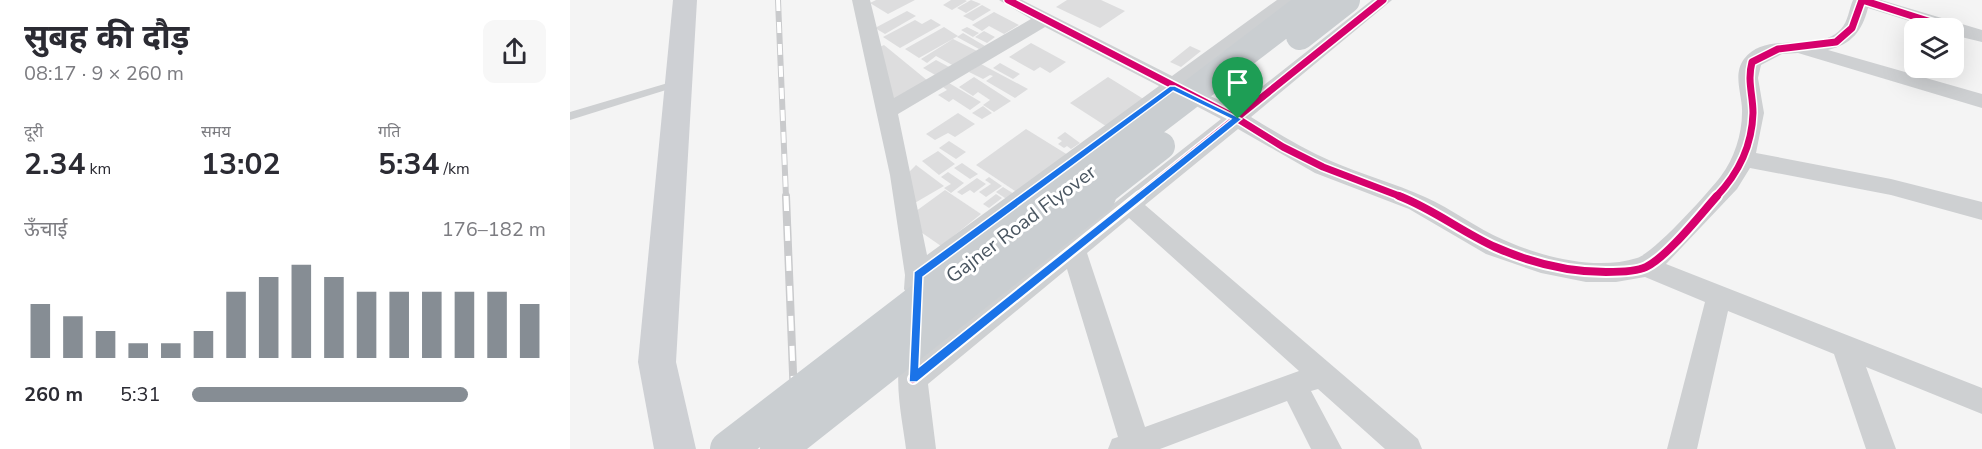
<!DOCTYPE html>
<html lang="hi">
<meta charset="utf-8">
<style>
:root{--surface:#fff;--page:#f7f7f7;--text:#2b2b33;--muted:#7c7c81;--accent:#868d94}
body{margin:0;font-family:"Nunito Sans","Noto Sans Devanagari",sans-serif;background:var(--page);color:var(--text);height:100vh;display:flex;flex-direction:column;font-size:22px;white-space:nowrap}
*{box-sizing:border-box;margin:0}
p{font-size:20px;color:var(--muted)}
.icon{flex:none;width:33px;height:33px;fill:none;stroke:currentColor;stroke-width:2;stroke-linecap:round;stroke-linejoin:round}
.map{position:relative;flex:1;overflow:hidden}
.panel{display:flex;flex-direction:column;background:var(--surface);width:570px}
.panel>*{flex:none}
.fabs{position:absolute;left:1334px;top:18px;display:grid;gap:12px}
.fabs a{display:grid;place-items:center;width:60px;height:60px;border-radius:12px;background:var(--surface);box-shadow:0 6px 24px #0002;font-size:30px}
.pin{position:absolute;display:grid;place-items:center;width:51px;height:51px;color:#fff;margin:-62px -26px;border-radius:50% 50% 50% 0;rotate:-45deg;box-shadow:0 0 6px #0007}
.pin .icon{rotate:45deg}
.round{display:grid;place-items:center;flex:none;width:63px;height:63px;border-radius:12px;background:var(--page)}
.headline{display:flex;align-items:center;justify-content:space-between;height:102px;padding:0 24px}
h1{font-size:33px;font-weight:700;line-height:45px}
.figures{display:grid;grid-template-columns:repeat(3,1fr);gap:9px;height:102px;padding:6px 24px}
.figures div{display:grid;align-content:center}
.figures b{font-size:30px;font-weight:700}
.figures small{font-size:16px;font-weight:400}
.figures p{font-size:16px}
.chart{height:168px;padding:12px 24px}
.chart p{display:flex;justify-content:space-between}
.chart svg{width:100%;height:108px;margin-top:6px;stroke:var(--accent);stroke-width:6}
ul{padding:0 24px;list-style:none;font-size:20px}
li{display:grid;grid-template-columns:96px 72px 1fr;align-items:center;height:45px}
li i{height:15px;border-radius:8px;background:var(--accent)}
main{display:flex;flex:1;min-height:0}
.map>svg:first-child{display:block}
</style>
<main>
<section class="panel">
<div class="headline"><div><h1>सुबह की दौड़</h1><p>08:17 · 9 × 260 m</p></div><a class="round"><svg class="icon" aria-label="share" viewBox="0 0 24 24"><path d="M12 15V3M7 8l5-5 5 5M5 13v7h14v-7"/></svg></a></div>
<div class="figures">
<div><p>दूरी</p><b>2.34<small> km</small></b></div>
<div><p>समय</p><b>13:02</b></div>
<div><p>गति</p><b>5:34<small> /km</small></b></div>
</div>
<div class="chart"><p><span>ऊँचाई</span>176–182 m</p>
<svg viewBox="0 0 160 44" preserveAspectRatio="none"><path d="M5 44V22M15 44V27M25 44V33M35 44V38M45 44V38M55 44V33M65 44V17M75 44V11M85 44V6M95 44V11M105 44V17M115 44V17M125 44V17M135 44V17M145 44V17M155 44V22"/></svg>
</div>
<ul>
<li><b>260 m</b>5:31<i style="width:78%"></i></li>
</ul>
</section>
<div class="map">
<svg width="1412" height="449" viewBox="0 0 1412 449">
<rect width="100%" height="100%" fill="#f4f4f4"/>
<path fill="#ddddde" d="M 306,0 L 345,0 L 318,14 L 300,3 Z
M 381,0 L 395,0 L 397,1 L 382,10 L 373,5 Z
M 401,0 L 411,4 L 396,13 L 387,8 Z
M 497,0 L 531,0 L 555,11 L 530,28 L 486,7 Z
M 412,5 L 421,10 L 403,21 L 393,16 Z
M 337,11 L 346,16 L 315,34 L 305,28 Z
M 424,12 L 449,25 L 434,34 L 419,26 L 412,31 L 402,25 Z
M 361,19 L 371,25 L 330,48 L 313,37 L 345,20 L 352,24 Z
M 374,27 L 388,36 L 349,58 L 335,49 Z
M 397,27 L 409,33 L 403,37 L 391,30 Z
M 414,31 L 425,37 L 417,43 L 405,37 Z
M 393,33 L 415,46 L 409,49 L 387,37 Z
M 383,39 L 407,51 L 384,66 L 366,56 L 357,63 L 351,59 Z
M 461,43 L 496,62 L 480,73 L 470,67 L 464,71 L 439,57 Z
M 314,45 L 358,81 L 318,102 L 303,50 Z
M 620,46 L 631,51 L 611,67 L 600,62 Z
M 366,60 L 381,68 L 367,76 L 353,68 Z
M 430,63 L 450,74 L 443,79 L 423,68 Z
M 411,64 L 458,89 L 445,98 L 416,81 L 423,76 L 420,75 L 413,79 L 399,72 Z
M 404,77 L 441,101 L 424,112 L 413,105 L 420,100 L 408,92 L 403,96 L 389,87 Z
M 538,77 L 580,103 L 542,130 L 500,103 Z
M 379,83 L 411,102 L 400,110 L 383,99 L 379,102 L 368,95 L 377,90 L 373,87 Z
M 413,106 L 422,113 L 412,119 L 402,113 Z
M 388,113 L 405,124 L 385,137 L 378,133 L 365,140 L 356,134 Z
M 456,129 L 498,155 L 448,193 L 406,165 Z
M 495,132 L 510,143 L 501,149 L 497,146 L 494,148 L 488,144 L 492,141 L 487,138 Z
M 379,141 L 396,152 L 386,159 L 369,148 Z
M 368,151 L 385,164 L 369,175 L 352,161 Z
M 392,163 L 408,174 L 400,179 L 384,168 Z
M 346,165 L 374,186 L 343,204 L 336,175 Z
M 378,172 L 394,183 L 381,193 L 374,188 L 381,184 L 371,177 Z
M 419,177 L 432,186 L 416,197 L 409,192 L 421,184 L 415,180 Z
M 407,178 L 416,184 L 404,193 L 400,190 L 392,195 L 387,192 Z
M 433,187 L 449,197 L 435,198 L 426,192 Z
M 375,190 L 411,214 L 371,246 L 345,228 L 342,214 Z
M 426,194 L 432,198 L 419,208 L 413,204 Z"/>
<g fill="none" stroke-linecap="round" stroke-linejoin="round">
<path fill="#ced0d2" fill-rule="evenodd" d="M 108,80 L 113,83 L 112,85 L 0,120 L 0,112 Z"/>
<path fill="#ced0d2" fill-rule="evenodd" d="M 282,0 L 300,0 L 324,98 L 461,19 L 429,0 L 452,0 L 602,76 L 707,0 L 728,0 L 618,85 L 665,108 L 802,0 L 822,0 L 681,117 C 707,133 733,149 761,161 C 791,174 824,183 855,197 C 882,209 906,228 934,240 C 972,257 1026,271 1067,258 C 1084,253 1139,192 1151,176 C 1164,159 1172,134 1172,113 C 1173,96 1162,75 1174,59 C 1197,29 1247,55 1271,29 C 1278,22 1279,9 1283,0 L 1311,0 L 1412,30 L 1412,42 L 1383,35 L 1383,28 L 1362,28 L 1298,8 C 1292,31 1282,44 1258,50 L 1412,94 L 1412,108 L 1228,53 L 1212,54 L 1191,65 L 1188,78 L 1194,113 L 1186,153 L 1321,179 L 1412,202 L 1412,220 L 1321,195 L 1180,168 L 1167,189 L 1096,264 L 1412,388 L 1412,414 L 1296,367 L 1326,449 L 1296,449 L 1264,354 L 1158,311 L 1127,449 L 1097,449 L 1135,302 L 1075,277 L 1046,282 L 1016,282 L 971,273 L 916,254 L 839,209 L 745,173 L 668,129 L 575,205 L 848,439 L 852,449 L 815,449 L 748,389 L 741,391 L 772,449 L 741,449 L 717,401 L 590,449 L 538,449 L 542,439 L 548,437 L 497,269 L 358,384 L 366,449 L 336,449 C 333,423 322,376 333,353 L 343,350 L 353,354 L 651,119 L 605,95 L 360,280 L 356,296 L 347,300 L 338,296 L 334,289 L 335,275 L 320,175 ZM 475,27 L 589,86 L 357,255 L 328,114 ZM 559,218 L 729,371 L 575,427 L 517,253 Z"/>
<path fill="#ced0d4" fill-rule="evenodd" d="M 103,0 L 127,0 L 106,362 L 126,449 L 84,449 L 68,362 Z"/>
<defs>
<path id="rail-far1" d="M 208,0 L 216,197"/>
<path id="rail" d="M 216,196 L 226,449"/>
</defs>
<use href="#rail-far1" stroke="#c9cacc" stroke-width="6"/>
<use href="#rail" stroke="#c9cacc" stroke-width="8"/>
<use href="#rail-far1" stroke="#fff" stroke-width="4" stroke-dasharray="11" stroke-linecap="butt"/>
<use href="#rail" stroke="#fff" stroke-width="5" stroke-dasharray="15" stroke-linecap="butt"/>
<path stroke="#caced1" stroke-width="28" d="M 730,36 L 776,0
M 486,197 L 744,0
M 526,197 L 591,146"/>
<path stroke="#caced1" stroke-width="36" d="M 158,449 L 488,196
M 208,449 L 528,196"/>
<defs>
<path id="cycleway-far1" d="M 438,0 L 668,119 L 713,147 L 753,167 L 832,197
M 568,197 L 813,0
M 1146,197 C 1168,174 1182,147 1183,113 C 1183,95 1177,81 1182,62 L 1208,49 L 1266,42 L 1282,28 L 1292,0 L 1380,28"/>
<path id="cycleway" d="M 829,196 C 863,209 892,232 925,247 C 959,262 999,272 1036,272 C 1047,272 1066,272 1076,267 C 1098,256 1130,215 1147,196
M 343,379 L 570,196"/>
</defs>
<use href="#cycleway-far1" stroke="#fff" stroke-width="10"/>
<use href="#cycleway" stroke="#fff" stroke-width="12"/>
<use href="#cycleway-far1" stroke="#d6006c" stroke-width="7"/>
<use href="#cycleway" stroke="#d6006c" stroke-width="8"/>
</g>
<path fill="#1a73e8" stroke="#fff" stroke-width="1.5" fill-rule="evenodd" d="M 600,86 L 605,86 L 672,119 L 347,382 L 339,382 L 344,272 ZM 603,91 L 661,119 L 349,367 L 353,277 Z"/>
<g text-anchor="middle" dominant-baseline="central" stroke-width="6" stroke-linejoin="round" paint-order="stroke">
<g font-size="20" fill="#4a5661" stroke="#fff">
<text transform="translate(451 224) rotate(-37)">Gajner Road Flyover</text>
</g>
</g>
</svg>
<div class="fabs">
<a><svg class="icon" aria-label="layers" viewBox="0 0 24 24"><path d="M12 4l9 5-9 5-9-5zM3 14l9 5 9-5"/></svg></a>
</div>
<div class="pin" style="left:668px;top:119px;background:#1e9e55"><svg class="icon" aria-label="arrive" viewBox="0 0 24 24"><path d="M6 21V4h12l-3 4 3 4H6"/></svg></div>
</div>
</main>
